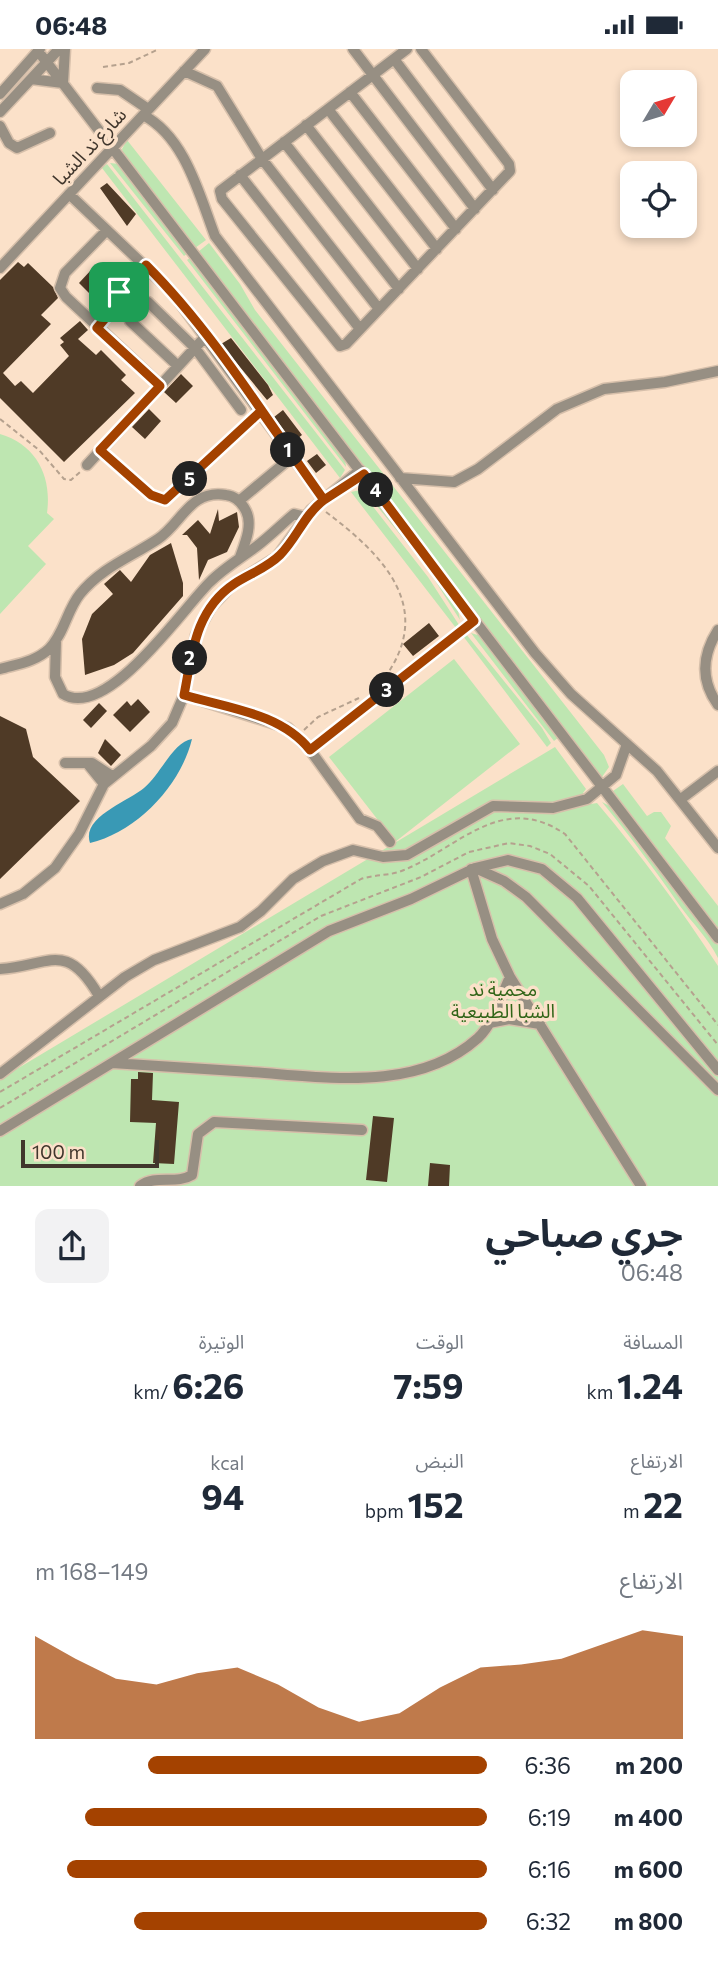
<!DOCTYPE html>
<html lang="ar">
<meta charset="utf-8">
<style>
:root{--surface:#fff;--page:#f2f2f3;--text:#1f2937;--muted:#747a83;--accent:#a44200}
body{margin:0;font-family:Commissioner,"Noto Sans Arabic",sans-serif;background:var(--page);color:var(--text);direction:rtl;height:100vh;display:flex;flex-direction:column;font-size:26px;white-space:nowrap}
*{box-sizing:border-box;margin:0}
p{font-size:23px;color:var(--muted)}
.icon{flex:none;width:38px;height:38px;fill:none;stroke:currentColor;stroke-width:2;stroke-linecap:round;stroke-linejoin:round}
.map{position:relative;height:1137px;overflow:hidden;direction:ltr}
.sheet{display:flex;flex-direction:column;background:var(--surface);flex:1}
.sheet>*{flex:none}
.needle{width:46px;rotate:52deg}
.controls{position:absolute;left:620px;top:21px;display:grid;gap:14px}
.controls a{display:grid;place-items:center;width:77px;height:77px;border-radius:14px;background:var(--surface);box-shadow:0 4px 10px #0003;font-size:35px}
.scale{position:absolute;left:21px;bottom:18px;width:138px;box-sizing:border-box;padding-left:7px;border:4px solid #40362c;border-top:0;font-size:19px;line-height:24px;white-space:nowrap;color:#40362c;-webkit-text-stroke:5px #fbe1c9;paint-order:stroke}
.pin{position:absolute;display:grid;place-items:center;width:60px;height:60px;color:#fff;margin:-30px;border-radius:14px;box-shadow:0 4px 10px #0006}
.km{position:absolute;width:35px;height:35px;margin:-18px;border-radius:50%;background:#222;color:#fff;font-size:19px;line-height:35px;text-align:center}
.round{display:grid;place-items:center;flex:none;width:74px;height:74px;border-radius:14px;background:var(--page)}
.summary{display:flex;align-items:center;justify-content:space-between;height:119px;padding:0 35px}
h1{font-size:38px;font-weight:700;line-height:52px}
.metrics{display:grid;grid-template-columns:repeat(3,1fr);gap:10px;height:119px;padding:7px 35px}
.metrics div{display:grid;align-content:center}
.metrics b{font-size:35px;font-weight:700}
.metrics small{font-size:19px;font-weight:400}
.metrics p{font-size:19px}
.chart{height:196px;padding:14px 35px}
.chart p{display:flex;justify-content:space-between}
.chart svg{width:100%;height:126px;margin-top:7px;fill:var(--accent);opacity:.7}
ul{padding:0 35px;list-style:none;font-size:23px}
li{display:grid;grid-template-columns:112px 84px 1fr;align-items:center;height:52px}
li i{height:18px;border-radius:9px;background:var(--accent)}
.status{display:flex;justify-content:space-between;align-items:center;height:49px;padding:0 35px;background:var(--surface);direction:ltr}
.status svg{height:19px;fill:currentColor}
.map>svg:first-child{display:block}
</style>
<div class="status"><b>06:48</b><svg viewBox="0 0 49 12"><path d="M0 12V9h3v3zM5 12V6h3v6zM10 12V3h3v9zM15 12V0h3v12zM26 1h20v11H26zM47 4h2v5h-2z"/></svg></div>
<div class="map">
<svg width="718" height="1137" viewBox="0 0 718 1137">
<rect width="100%" height="100%" fill="#fbe1c9"/>
<path fill="#bee6b1" d="M 127,91 L 206,191 L 195,199 L 124,107 L 122,100 Z
M 110,114 L 119,115 L 188,204 L 184,207 Z
M 107,115 L 345,421 L 340,429 L 102,119 Z
M 209,194 L 240,235 L 255,261 L 604,706 L 609,718 L 602,728 L 198,203 Z
M 191,208 L 345,410 L 346,418 L 187,211 Z
M 0,385 C 37,396 52,428 47,464 L 54,470 L 28,497 L 46,515 L 0,565 Z
M 360,441 L 428,528 L 459,576 L 456,579 L 351,443 Z
M 364,441 L 370,442 L 457,556 L 460,571 L 427,519 Z
M 471,584 L 481,587 L 559,688 L 554,692 Z
M 466,585 L 542,679 L 551,694 L 547,698 L 463,587 Z
M 454,610 L 520,695 L 395,793 L 329,708 Z
M 555,698 L 586,740 L 583,744 L 591,755 L 597,754 C 641,806 681,860 718,917 L 718,1137 L 0,1137 L 0,1030 Z
M 623,735 L 647,767 L 654,763 L 661,763 L 671,777 L 665,789 L 718,857 L 718,879 L 613,742 Z
M 602,753 L 615,760 L 718,896 L 718,909 C 708,889 693,875 680,857 C 655,821 630,787 602,753 Z"/>
<path fill="#3999b5" d="M 192,690 C 181,736 137,783 90,794 C 81,768 129,752 144,739 C 160,726 174,692 192,690 Z"/>
<path fill="#4f3a26" d="M 107,134 L 136,165 L 127,177 L 100,139 Z
M 18,213 L 24,218 L 28,214 L 53,238 L 58,249 L 41,266 L 51,275 L 3,324 L 15,337 L 21,332 L 33,344 L 69,307 L 60,296 L 64,293 L 60,289 L 80,272 L 88,281 L 78,290 L 96,306 L 101,301 L 126,326 L 121,331 L 135,344 L 64,413 L 0,349 L 0,231 Z
M 109,213 L 118,222 L 104,235 L 111,242 L 99,254 L 79,234 L 92,220 L 97,225 Z
M 231,289 L 268,336 L 273,346 L 267,351 L 221,295 Z
M 181,325 L 193,337 L 176,354 L 164,343 Z
M 149,360 L 161,372 L 145,390 L 132,378 Z
M 283,361 L 302,386 L 293,393 L 274,368 Z
M 317,405 L 326,416 L 316,424 L 307,412 Z
M 218,460 L 219,472 L 237,463 L 239,478 L 227,503 L 208,511 L 199,531 L 197,499 L 187,486 L 182,486 L 198,471 L 210,485 Z
M 171,494 L 183,534 L 183,547 L 133,604 L 114,616 L 85,626 L 82,590 L 92,565 L 113,545 L 104,535 L 120,521 L 131,533 L 150,506 Z
M 429,574 L 439,587 L 413,607 L 403,595 Z
M 138,650 L 150,663 L 130,683 L 113,666 L 127,652 L 131,657 Z
M 99,654 L 107,662 L 91,679 L 83,671 Z
M 0,667 L 26,680 L 33,708 L 80,752 L 0,830 Z
M 105,690 L 121,706 L 111,717 L 98,704 Z
M 138,1023 L 153,1024 L 152,1051 L 179,1053 L 174,1115 L 153,1114 L 156,1074 L 130,1073 L 131,1030 L 138,1030 Z
M 373,1067 L 394,1069 L 387,1133 L 366,1131 Z
M 430,1114 L 450,1116 L 449,1137 L 428,1137 Z"/>
<g fill="none" stroke-linecap="round" stroke-linejoin="round">
<defs>
<path id="minor" d="M 353,0 L 475,160
M 407,0 L 220,142 L 222,150 L 340,297 L 346,295 L 510,122 L 509,115 L 421,0
M 38,2 L 718,889
M 394,10 L 493,141
M 184,22 L 217,37 L 262,110 L 379,260
M 31,30 L 63,34 L 65,0
M 97,39 L 120,41 L 148,60
M 350,43 L 456,180
M 0,45 L 40,0
M 328,60 L 437,200
M 0,63 L 59,0
M 143,66 C 185,88 199,145 215,187 L 535,604 L 571,645 L 657,722 L 718,799
M 306,76 L 418,220
M 0,77 L 9,94 L 17,99 L 50,84
M 284,93 L 399,240
M 240,126 L 360,280
M 69,145 L 172,243 L 324,451
M 107,181 L 65,224 L 60,239 L 66,248 L 160,336
M 0,219 L 205,0
M109 252a9 9 0 1 1 18 0a9 9 0 1 1-18 0Z
M 123,245 L 146,216
M 148,253 L 195,299 L 241,361
M 130,272 L 178,317
M 97,279 L 113,259
M 100,401 L 151,446 L 165,451 L 261,362
M 87,416 L 206,287
M 400,429 L 454,433 L 478,420 L 557,360 L 604,340 L 665,333 L 718,322
M 239,452 L 293,407
M 718,581 C 702,606 700,631 718,656
M 56,591 L 55,628 L 63,645 C 107,672 183,559 210,533 C 224,519 241,509 257,497 C 270,487 282,475 294,465 L 306,468
M 0,620 C 17,615 35,613 49,600 C 64,585 67,561 80,545 C 101,519 131,508 158,490 C 182,474 190,440 226,446 C 235,447 242,454 246,462 C 253,476 245,494 240,508
M 184,646 L 288,679 L 310,701 L 360,770 L 377,777 L 390,793
M 310,701 L 474,572
M 65,714 L 92,714 L 112,727
M 87,714 L 104,735
M 681,750 L 718,722
M 475,819 L 504,832 L 526,848 L 718,1041
M 471,820 L 492,890 L 510,928 L 641,1137
M 0,855 L 23,845 L 55,819 L 79,785 L 104,735 L 151,697 L 172,674 L 184,646 L 196,586 L 211,558 L 232,536 L 277,508 L 311,461 L 360,421
M 0,920 C 49,917 66,890 99,947
M 489,974 L 509,970 L 540,975
M 112,1014 C 158,1017 204,1020 251,1023 C 325,1028 417,1044 478,989 C 494,974 501,947 510,928
M 0,1025 L 125,928 L 154,911 L 240,878 L 261,862 L 293,830 L 323,812 L 353,801 L 383,808 L 407,806 L 493,757 L 553,759 L 587,750 L 616,726 L 627,695
M 0,1082 L 329,882 L 411,850 L 475,819 L 508,811 L 542,820 L 577,849 L 718,1021
M 140,1137 C 156,1125 176,1136 192,1126 L 198,1085 L 214,1073 L 362,1081"/>
</defs>
<use href="#minor" stroke="#d6bfaa" stroke-width="13"/>
<path stroke="#b5a18e" stroke-width="2" stroke-dasharray="5 3.5" stroke-linecap="butt" d="M 103,18 L 129,14 L 159,0
M 0,370 L 39,401 L 64,430 L 71,431 L 80,423
M 326,463 C 383,506 437,559 383,631
M 304,681 L 318,668 L 359,649
M 0,1043 L 361,830 C 376,825 391,827 404,821 C 458,799 502,742 565,785 L 718,976
M 0,1059 L 321,867 L 421,828 L 469,803 L 509,794 L 530,797 L 550,805 L 589,837 L 718,996"/>
<use href="#minor" stroke="#978f83" stroke-width="10"/>
</g>
<g fill="none" stroke-linecap="round" stroke-linejoin="round">
<defs>
<path id="route" d="M 119,243 L 123,244 L 146,216 C 215,285 267,372 324,451 C 304,466 297,489 280,506 C 267,519 249,525 234,535 C 195,561 192,605 184,646 C 227,659 281,664 310,701 L 474,572 L 364,425 L 324,451 L 261,362 L 165,451 L 151,446 L 100,401 L 160,337 L 97,279 L 113,260 L 110,249 L 119,243"/>
</defs>
<use href="#route" stroke="#fff" stroke-width="14"/>
<use href="#route" stroke="#a44200" stroke-width="9"/>
</g>
<g text-anchor="middle" dominant-baseline="central" stroke-width="7" stroke-linejoin="round" paint-order="stroke">
<g font-size="19" fill="#40362c" stroke="#fbe1c9">
<text transform="translate(89 97) rotate(-47)">شارع ند الشبا</text>
</g>
<g font-size="19" fill="#316518" stroke="#fbe1c9">
<text x="503" y="939">محمية ند<tspan x="503" dy="22">الشبا الطبيعية</tspan></text>
</g>
</g>
</svg>
<div class="controls">
<a><svg class="needle" viewBox="-14 -14 28 28"><path d="M0-13l5 13h-10z" fill="#e53935"/><path d="M0 13l5-13h-10z" fill="#747a83"/></svg></a>
<a><svg class="icon" aria-label="locate" viewBox="0 0 24 24"><circle cx="12" cy="12" r="6"/><path d="M12 2v4M12 18v4M2 12h4M18 12h4"/></svg></a>
</div>
<div class="scale">100 m</div>
<div class="pin" style="left:119px;top:243px;background:#1e9e55"><svg class="icon" aria-label="arrive" viewBox="0 0 24 24"><path d="M6 21V4h12l-3 4 3 4H6"/></svg></div>
<b class="km" style="left:288px;top:401px">1</b>
<b class="km" style="left:190px;top:609px">2</b>
<b class="km" style="left:387px;top:641px">3</b>
<b class="km" style="left:376px;top:441px">4</b>
<b class="km" style="left:190px;top:430px">5</b>
</div>
<section class="sheet">
<div class="summary"><div><h1>جري صباحي</h1><p>06:48</p></div><a class="round"><svg class="icon" aria-label="share" viewBox="0 0 24 24"><path d="M12 15V3M7 8l5-5 5 5M5 13v7h14v-7"/></svg></a></div>
<div class="metrics">
<div><p>المسافة</p><b>1.24<small> km</small></b></div>
<div><p>الوقت</p><b>7:59</b></div>
<div><p>الوتيرة</p><b>6:26<small> /km</small></b></div>
</div>
<div class="metrics">
<div><p>الارتفاع</p><b>22<small> m</small></b></div>
<div><p>النبض</p><b>152<small> bpm</small></b></div>
<div><p>kcal</p><b>94</b></div>
</div>
<div class="chart"><p><span>الارتفاع</span>149–168 m</p>
<svg viewBox="0 0 160 44" preserveAspectRatio="none"><path d="M0 44V8L10 16L20 23L30 25L40 21L50 19L60 25L70 33L80 38L90 35L100 26L110 19L120 18L130 16L140 11L150 6L160 8V44z"/></svg>
</div>
<ul>
<li><b>200 m</b>6:36<i style="width:75%"></i></li>
<li><b>400 m</b>6:19<i style="width:89%"></i></li>
<li><b>600 m</b>6:16<i style="width:93%"></i></li>
<li><b>800 m</b>6:32<i style="width:78%"></i></li>
</ul>
</section>
